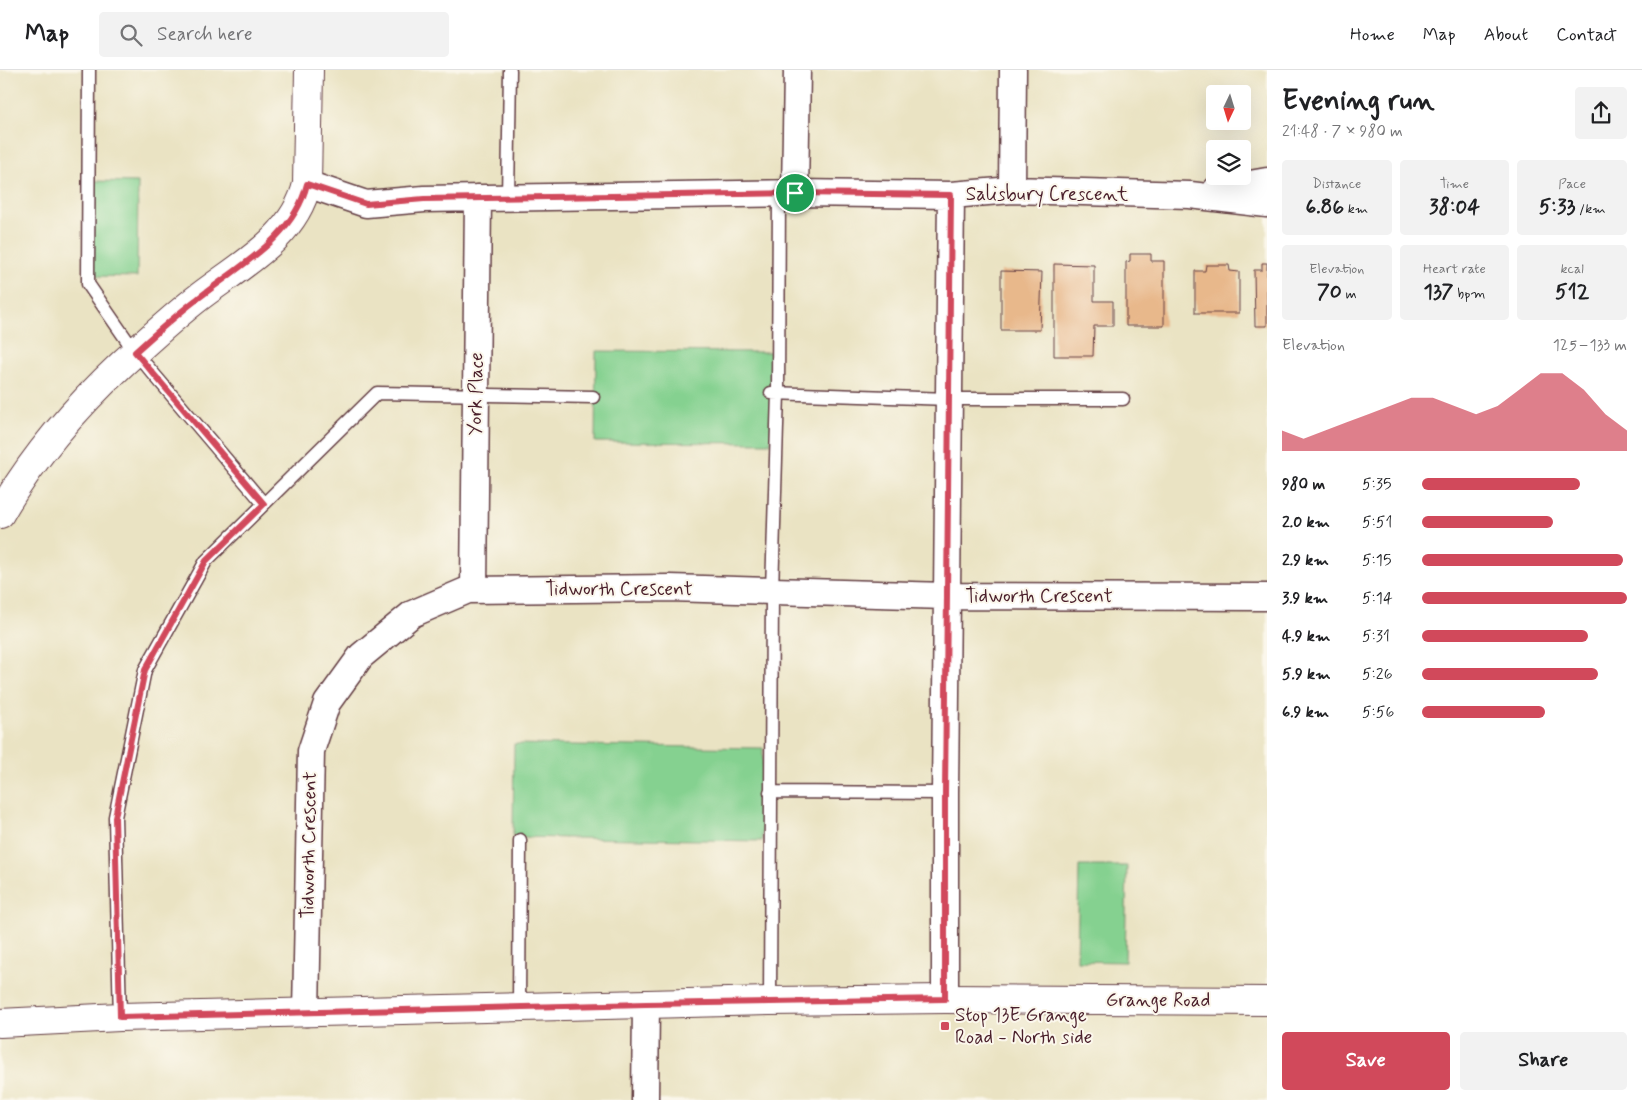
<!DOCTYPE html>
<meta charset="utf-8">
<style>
:root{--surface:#fff;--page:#f2f2f2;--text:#202124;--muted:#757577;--line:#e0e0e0;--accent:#d1495b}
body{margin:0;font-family:Mynerve,sans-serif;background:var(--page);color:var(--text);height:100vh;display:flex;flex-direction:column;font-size:19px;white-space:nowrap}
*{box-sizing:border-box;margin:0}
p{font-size:16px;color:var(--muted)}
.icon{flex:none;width:28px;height:28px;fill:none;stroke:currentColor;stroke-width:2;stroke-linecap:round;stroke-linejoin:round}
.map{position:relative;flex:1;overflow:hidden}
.details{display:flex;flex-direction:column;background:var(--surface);width:375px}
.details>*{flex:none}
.needle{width:32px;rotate:184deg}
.controls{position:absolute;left:1206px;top:15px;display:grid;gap:10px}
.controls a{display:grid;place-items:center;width:45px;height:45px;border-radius:5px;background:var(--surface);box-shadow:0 5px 20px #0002;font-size:25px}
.pin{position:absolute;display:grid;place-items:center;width:42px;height:42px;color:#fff;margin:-21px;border:2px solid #fff;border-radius:50%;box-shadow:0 1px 5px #0007}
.round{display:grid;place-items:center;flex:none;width:52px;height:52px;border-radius:5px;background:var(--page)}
.summary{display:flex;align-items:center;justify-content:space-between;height:85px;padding:0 15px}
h1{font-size:28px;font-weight:700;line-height:38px}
.metrics{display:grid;grid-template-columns:repeat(3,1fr);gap:8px;height:85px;padding:5px 15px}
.metrics div{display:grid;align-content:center;border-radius:5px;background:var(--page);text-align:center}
.metrics b{font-size:21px;font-weight:700}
.metrics small{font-size:14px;font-weight:400}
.metrics p{font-size:14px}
.chart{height:140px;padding:10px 15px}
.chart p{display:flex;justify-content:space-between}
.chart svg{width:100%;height:90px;margin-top:5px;fill:var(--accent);opacity:.7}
.cta{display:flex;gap:10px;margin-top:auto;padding:10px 15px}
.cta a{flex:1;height:58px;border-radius:5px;background:var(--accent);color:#fff;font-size:20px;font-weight:700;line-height:58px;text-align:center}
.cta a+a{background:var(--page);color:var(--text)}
ul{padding:0 15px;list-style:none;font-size:16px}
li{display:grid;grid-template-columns:80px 60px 1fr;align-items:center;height:38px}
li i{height:12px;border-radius:6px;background:var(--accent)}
header{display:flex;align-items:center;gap:30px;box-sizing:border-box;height:70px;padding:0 25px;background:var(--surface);border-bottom:1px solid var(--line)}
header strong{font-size:24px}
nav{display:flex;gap:28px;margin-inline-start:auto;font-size:18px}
.search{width:350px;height:45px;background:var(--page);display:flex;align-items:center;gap:12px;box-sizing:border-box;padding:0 18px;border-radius:5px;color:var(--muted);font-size:19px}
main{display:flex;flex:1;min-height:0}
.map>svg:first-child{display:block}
</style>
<header>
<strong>Map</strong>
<div class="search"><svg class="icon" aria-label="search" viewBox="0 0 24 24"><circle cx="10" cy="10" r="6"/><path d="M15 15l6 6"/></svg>Search here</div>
<nav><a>Home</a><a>Map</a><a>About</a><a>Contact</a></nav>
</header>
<main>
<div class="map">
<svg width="1267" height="1030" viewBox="0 0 1267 1030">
<rect width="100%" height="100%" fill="#fbf7ec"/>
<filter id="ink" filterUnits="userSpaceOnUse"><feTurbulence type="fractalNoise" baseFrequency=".02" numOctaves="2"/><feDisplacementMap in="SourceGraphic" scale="10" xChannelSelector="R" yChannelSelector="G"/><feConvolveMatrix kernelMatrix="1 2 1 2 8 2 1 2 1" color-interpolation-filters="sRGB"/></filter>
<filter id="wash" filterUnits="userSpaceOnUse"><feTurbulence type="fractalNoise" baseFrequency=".0096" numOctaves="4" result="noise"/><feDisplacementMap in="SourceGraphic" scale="20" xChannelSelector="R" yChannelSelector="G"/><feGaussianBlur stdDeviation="1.12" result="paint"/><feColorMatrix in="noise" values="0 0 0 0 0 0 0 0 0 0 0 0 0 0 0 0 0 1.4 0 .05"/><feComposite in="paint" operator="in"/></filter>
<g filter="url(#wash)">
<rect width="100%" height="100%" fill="#eae3c3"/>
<path fill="#85d190" stroke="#68785e" d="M 94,111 L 138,112 L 137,207 L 93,206 Z
M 596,281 L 772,282 L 771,373 L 595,372 Z
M 514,674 L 763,678 L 762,771 L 513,767 Z
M 1079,796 L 1127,796 L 1125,892 L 1077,891 Z"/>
<g id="blocks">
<path fill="#e8b88b" d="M 1130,184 L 1151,184 L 1151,191 L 1164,191 L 1164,256 L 1126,256 L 1126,192 L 1130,191 Z
M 1262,193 L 1267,193 L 1267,256 L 1255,256 L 1254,200 L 1262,200 Z
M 1054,194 L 1094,195 L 1094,231 L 1113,231 L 1113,256 L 1094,256 L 1093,286 L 1054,286 Z
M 1206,195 L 1229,195 L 1230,201 L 1239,202 L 1239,243 L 1195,243 L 1195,201 L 1205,201 Z
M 1001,201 L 1042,202 L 1040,260 L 1001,260 Z"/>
</g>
</g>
<g filter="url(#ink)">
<use href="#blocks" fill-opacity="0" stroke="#623c42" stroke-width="1"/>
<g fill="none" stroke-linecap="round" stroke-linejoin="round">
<defs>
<path id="service" d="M 89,0 L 88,214 L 135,282 L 264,434
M 508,128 L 510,0
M 771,323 L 949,329 L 1123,329
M 770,722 L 946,723
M 770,931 L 772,521 L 778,323 L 779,124
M 519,937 L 520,770
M 120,947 L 115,747 L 145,600 L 206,491 L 377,323 L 593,327"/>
<path id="minor" d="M 307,114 L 366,134 L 424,129 L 795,123 L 951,125 L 1012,120 L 1190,125 L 1267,134
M 1012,120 L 1013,0
M 1216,120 L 1267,111
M 795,123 L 797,0
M 474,520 L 478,128
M 945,929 L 945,723 L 951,125
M 306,943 L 311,681 L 327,633 L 361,586 L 412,544 L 468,520 L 670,518 L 946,526 L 1267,527
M 645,1030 L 646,934"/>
<path id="tertiary" d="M 0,444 C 32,388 75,338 122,294 C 145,273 169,251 194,231 C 235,198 294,170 307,114 L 309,0
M 0,953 L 120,947 L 770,931 L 945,929 L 1267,931"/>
</defs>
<use href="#service" stroke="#623c42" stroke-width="15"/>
<use href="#minor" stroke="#623c42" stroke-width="29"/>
<use href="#tertiary" stroke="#623c42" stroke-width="30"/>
<use href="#service" stroke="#fff" stroke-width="12"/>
<use href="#minor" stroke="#fff" stroke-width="26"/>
<use href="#tertiary" stroke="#fff" stroke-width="28"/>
</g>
</g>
<g fill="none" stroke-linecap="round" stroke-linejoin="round" filter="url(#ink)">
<defs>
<path id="route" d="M 307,114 L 366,134 L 424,129 L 795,123 L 951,125 L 945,723 L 945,929 L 646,934 L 120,947 L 115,747 L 145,600 L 206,491 L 264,434 L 135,282 C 155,264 175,246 196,230 C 237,197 294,168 307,114 Z"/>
</defs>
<use href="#route" stroke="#fff" stroke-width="10"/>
<use href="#route" stroke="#d1495b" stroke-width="6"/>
</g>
<rect fill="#d1495b" stroke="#fbf7ec" stroke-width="2" x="940" y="951" width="10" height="10" rx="2.5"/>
<g text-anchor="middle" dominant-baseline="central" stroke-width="4" stroke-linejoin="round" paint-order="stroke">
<g font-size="19" fill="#4a1f2b" stroke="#fbf7ec">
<text x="1047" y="124">Salisbury Crescent</text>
<text transform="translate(476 324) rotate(-89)">York Place</text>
<text x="619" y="519">Tidworth Crescent</text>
<text x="1039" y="526">Tidworth Crescent</text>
<text transform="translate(309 775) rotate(-89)">Tidworth Crescent</text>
<text x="1158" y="930">Grange Road</text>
</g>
<g font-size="19" fill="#4a1f2b" stroke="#fbf7ec" text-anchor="start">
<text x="955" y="945">Stop 13E Grange<tspan x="955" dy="22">Road - North side</tspan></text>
</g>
</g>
</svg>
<div class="controls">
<a><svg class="needle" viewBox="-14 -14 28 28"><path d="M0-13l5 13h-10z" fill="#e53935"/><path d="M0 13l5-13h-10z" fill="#757577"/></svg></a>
<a><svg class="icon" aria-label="layers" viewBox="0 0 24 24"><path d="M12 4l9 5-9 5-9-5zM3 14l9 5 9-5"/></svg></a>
</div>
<div class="pin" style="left:795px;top:123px;background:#1e9e55"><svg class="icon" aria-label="arrive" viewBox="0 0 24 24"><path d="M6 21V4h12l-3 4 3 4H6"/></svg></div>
</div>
<section class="details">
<div class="summary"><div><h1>Evening run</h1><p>21:48 · 7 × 980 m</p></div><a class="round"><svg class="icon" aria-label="share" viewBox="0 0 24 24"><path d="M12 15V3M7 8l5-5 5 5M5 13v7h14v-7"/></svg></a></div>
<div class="metrics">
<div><p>Distance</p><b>6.86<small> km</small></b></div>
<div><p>Time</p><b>38:04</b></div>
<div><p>Pace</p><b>5:33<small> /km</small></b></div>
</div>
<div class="metrics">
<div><p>Elevation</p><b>70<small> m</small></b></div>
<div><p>Heart rate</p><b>137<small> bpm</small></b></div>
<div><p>kcal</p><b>512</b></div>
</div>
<div class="chart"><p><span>Elevation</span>125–133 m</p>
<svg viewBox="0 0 160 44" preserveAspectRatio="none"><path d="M0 44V34L10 38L20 34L30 30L40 26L50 22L60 18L70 18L80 22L90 26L100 22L110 14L120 6L130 6L140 14L150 26L160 34V44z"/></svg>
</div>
<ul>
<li><b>980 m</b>5:35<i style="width:77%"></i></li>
<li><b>2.0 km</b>5:51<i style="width:64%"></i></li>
<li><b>2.9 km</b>5:15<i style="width:98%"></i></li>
<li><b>3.9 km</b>5:14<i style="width:100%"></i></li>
<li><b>4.9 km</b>5:31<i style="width:81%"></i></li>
<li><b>5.9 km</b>5:26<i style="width:86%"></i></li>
<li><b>6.9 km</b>5:56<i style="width:60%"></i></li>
</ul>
<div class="cta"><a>Save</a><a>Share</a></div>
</section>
</main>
